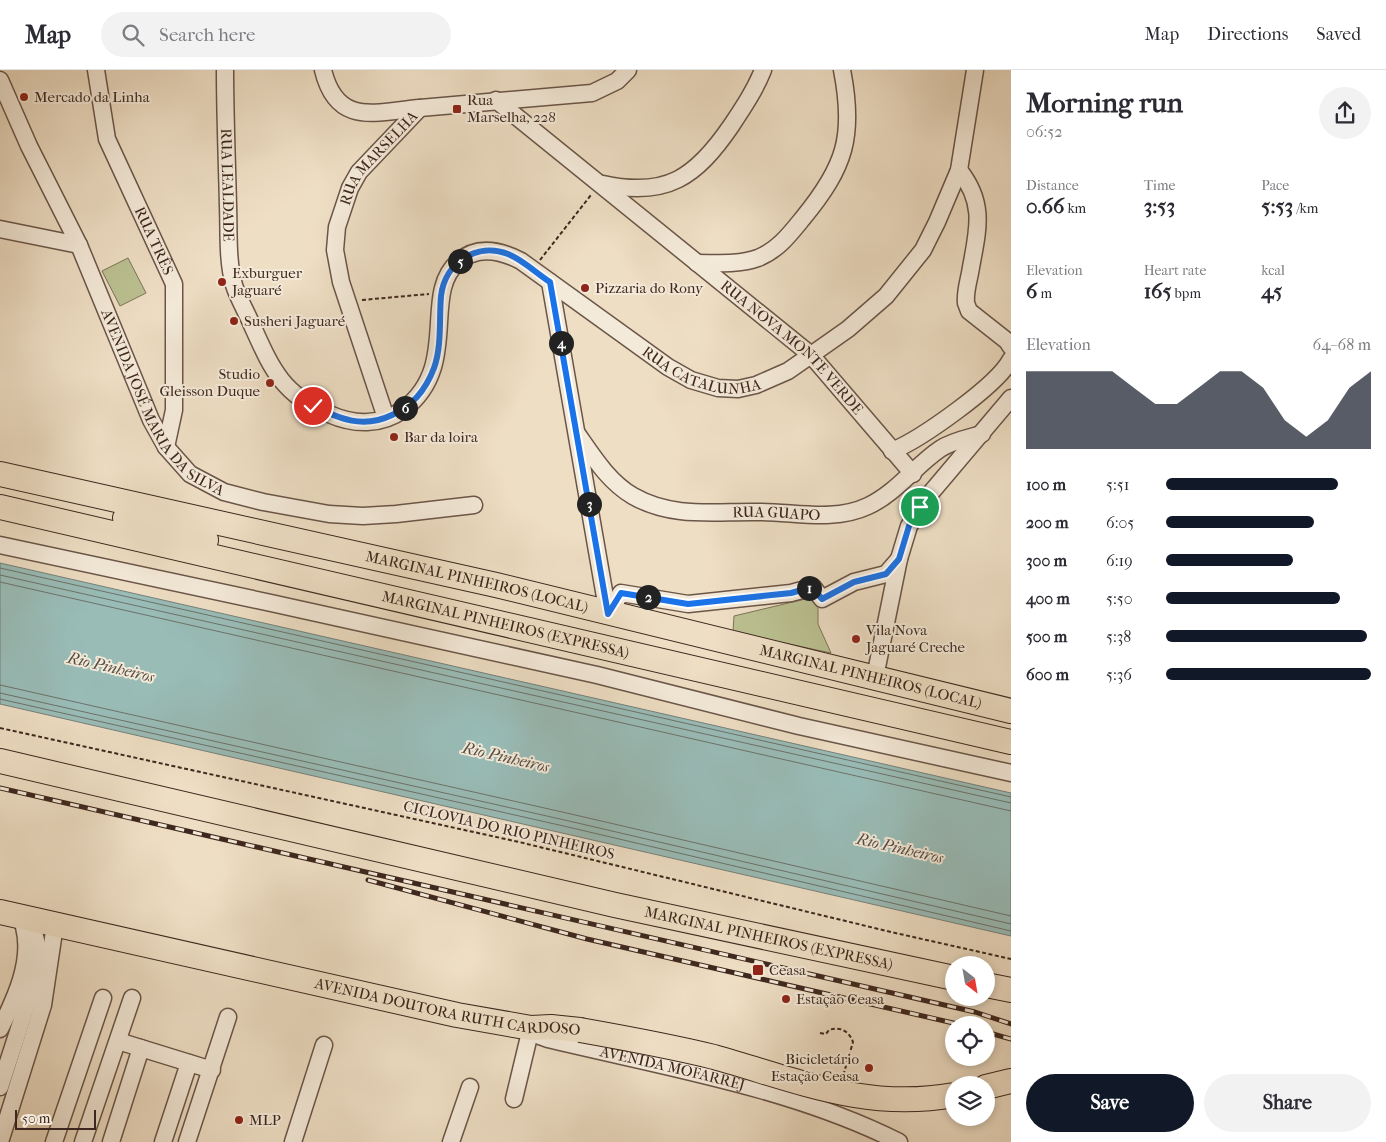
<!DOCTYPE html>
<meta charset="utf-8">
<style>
:root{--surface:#fff;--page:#f2f2f3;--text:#2b2b33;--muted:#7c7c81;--line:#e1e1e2;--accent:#111827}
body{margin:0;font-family:"IM FELL French Canon",serif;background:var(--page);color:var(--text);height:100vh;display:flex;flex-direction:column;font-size:19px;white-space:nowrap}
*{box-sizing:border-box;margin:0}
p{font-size:16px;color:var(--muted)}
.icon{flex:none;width:28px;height:28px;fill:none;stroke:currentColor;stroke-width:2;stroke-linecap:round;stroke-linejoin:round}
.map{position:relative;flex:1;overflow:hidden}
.side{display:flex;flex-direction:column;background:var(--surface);width:375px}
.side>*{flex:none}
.needle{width:32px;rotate:149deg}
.fabs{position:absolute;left:945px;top:886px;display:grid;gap:10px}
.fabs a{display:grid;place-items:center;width:50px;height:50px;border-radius:50%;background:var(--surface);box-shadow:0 2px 8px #0003;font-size:25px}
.scale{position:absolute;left:15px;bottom:12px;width:81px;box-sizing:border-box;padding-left:5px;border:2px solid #3e271e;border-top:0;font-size:14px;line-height:18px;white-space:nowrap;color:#3e271e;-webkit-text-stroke:4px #f4ead9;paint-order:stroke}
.pin{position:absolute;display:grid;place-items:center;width:42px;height:42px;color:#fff;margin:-21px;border:2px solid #fff;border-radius:50%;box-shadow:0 1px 5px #0007}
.km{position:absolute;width:25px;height:25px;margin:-12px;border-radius:50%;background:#222;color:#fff;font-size:14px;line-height:25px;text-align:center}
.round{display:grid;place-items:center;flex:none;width:52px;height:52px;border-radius:26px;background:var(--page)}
.headline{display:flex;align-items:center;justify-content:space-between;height:85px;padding:0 15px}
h1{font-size:28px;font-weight:700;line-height:38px}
.metrics{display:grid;grid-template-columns:repeat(3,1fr);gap:8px;height:85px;padding:5px 15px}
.metrics div{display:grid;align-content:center}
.metrics b{font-size:21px;font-weight:700}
.metrics small{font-size:14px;font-weight:400}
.metrics p{font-size:14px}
.chart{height:140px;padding:10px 15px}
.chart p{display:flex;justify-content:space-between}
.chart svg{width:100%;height:90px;margin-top:5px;fill:var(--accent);opacity:.7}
.primary-button{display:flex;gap:10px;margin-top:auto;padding:10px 15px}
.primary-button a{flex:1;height:58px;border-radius:30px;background:var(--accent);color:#fff;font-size:20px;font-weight:700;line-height:58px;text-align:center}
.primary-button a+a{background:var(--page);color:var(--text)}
ul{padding:0 15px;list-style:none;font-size:16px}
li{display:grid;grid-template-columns:80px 60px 1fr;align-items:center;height:38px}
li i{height:12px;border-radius:6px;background:var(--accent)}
header{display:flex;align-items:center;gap:30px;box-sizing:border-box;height:70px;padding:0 25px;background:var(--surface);border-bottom:1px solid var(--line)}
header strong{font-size:24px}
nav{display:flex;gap:28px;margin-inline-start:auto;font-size:18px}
.search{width:350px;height:45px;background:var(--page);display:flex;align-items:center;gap:12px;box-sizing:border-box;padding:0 18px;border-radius:28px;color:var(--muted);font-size:19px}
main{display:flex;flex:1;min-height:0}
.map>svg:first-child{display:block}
</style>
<header>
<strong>Map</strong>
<div class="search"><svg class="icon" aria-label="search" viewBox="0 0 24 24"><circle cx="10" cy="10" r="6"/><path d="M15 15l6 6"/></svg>Search here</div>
<nav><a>Map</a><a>Directions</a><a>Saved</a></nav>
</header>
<main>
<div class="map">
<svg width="1011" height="1072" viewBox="0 0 1011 1072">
<rect width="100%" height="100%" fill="#eedec4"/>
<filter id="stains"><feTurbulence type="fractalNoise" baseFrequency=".004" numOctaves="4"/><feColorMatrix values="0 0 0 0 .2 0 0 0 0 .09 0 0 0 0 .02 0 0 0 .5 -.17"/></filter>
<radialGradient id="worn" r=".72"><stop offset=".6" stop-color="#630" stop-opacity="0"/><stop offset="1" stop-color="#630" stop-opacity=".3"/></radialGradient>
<path fill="#bbc192" stroke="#7c7458" d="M 128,188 L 146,223 L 120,236 L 102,201 Z
M 818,526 L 818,554 L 831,583 L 733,562 L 734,546 Z"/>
<path fill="#99bcb7" stroke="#75807a" d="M 0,493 L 1011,723 L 1011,866 L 0,634 Z"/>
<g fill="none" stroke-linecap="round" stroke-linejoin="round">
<path stroke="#6c726a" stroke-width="1" d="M 0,498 L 1011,727
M 0,505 L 1011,733
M 0,512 L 1011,741
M 0,615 L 571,744 L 1011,846
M 0,623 L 569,751 L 1011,854
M 0,629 L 568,757 L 1011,861"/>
<defs>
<g id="minor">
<path id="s1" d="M 96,0 L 107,69 L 174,214 L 174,340 L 166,377"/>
<path id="s2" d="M 225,0 C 225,45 227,91 228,136 C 229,161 227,190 234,215 C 238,228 246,241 251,253 C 271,297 281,324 329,344 C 354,355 381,356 404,339 C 461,296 421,224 458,192 C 477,175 500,180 521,191 L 668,297 L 691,310 L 718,318 L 738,319 L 756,315 L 788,301 L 811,285 L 848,259 L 886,226 L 923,180 L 937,152 L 959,100 L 975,0"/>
<path d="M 323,0 C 337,57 375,42 420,38"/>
<path id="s3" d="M 0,10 L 29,76 L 79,175 L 151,350 L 166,377 L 190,404 L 224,422 L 263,432 L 329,444 L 363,446 L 396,444 L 474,435"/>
<path id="s4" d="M 496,30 L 811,285 L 913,404"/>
<path d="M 959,100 C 987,135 977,162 970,203 C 968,213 965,223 966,233 L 969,241 L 1007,271 L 1011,277"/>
<path d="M 603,114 C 667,128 696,107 731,56 C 743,38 755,20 763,0"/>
<path d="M 0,159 L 79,175"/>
<path d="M 697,193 C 718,193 738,195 758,188 C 778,180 790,164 803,148 C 845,97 855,66 842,0"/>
<path d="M 550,212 L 608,544"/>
<path id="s5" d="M 386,348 L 341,212 L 335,180 L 337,157 L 350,118 L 359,102 L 420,38 L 592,23 L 617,11 L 628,0"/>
<path id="s6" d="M 578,365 C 594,388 609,412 633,426 C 673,449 716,441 760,442 C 796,442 834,452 868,436 C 896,423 915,396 940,379 C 952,371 968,368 982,364"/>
<path d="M 892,381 C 921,369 998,315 1011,289"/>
<path d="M 0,475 L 271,533 L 597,605 L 799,656 L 1011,703"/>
<path d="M 608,544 L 621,523 L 688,534 L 791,523 L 813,517 L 822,529 L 854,512 L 886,504 L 899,489"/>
<path d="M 875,607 L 899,489 L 909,456 L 929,425 L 1011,328"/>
<path id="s7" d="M 531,958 L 537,965 L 548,969 C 664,997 792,1018 899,1072"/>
<path d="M 0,959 C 15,929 33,891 24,857"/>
<path d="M 118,971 L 212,1000"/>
<path d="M 0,1017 L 37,903 L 39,883 L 31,849"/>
<path d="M 514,1029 L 531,958"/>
<path d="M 0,1072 L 43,935 L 55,855"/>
<path d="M 54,1072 L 103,928"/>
<path d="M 83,1072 L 132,928"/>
<path d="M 111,1072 L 141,978"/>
<path d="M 163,1072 L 189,993"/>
<path d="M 187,1072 L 228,947"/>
<path d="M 293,1072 L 324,975"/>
<path d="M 451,1072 L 470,1017"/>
</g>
<g id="highway">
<path id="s8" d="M 0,404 L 496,515 L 1011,641"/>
<path id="s9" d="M 0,437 L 1011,672"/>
<path d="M 125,448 L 206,470"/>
<path id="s10" d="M 0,691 L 615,835 L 954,908"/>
<path id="s11" d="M 0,842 L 457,945 L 531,958 L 551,957 L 580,960"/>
<path d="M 986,915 L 1011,920"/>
<path d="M 986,1017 L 1011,1011"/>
</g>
</defs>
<use href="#minor" stroke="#6a5548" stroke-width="19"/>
<use href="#highway" stroke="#3e271e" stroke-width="26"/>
<path stroke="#3e271e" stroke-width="2" stroke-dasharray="4 2.5" stroke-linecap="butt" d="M 540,190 L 591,125
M 362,230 L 429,224
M 0,658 L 519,772 L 891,862 L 1011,889
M 820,963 L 826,964 L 829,960 C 840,956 849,961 853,972 L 843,1006"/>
<use href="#minor" stroke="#f4ead9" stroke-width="16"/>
<use href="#highway" stroke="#eedec4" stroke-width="24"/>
<defs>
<path id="rail" d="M 0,718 L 975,942 L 1011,954
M 368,810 L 587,869 L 962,955
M 986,962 L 1011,969"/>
</defs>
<use href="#rail" stroke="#3e271e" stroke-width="5"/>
<use href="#rail" stroke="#f4ead9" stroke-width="3" stroke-dasharray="9" stroke-linecap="butt"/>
<defs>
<path id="highway-bridge" d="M 580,960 C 625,968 670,976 714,987 C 797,1010 865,1041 954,1025"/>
</defs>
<use href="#highway-bridge" stroke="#3e271e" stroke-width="26" stroke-linecap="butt"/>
<use href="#highway-bridge" stroke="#eedec4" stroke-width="24"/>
</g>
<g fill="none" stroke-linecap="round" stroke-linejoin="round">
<defs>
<path id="route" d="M 313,336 C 340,349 363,359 392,345 C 413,336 426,319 434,298 C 442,276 439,249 441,226 C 445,192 477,172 508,184 C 523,190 536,203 550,212 L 608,544 L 621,523 L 688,534 L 791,523 L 812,517 L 822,529 L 854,512 L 886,504 L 899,489 L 909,456 L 920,437"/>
</defs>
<use href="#route" stroke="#fff" stroke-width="10"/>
<use href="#route" stroke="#1a73e8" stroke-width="6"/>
</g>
<g fill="#8f2418" stroke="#f4ead9" stroke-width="2">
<circle cx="24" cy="27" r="5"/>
<rect x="452" y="34" width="10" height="10" rx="2.5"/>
<circle cx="222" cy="212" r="5"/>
<circle cx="585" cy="218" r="5"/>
<circle cx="234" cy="251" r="5"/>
<circle cx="270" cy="313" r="5"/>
<circle cx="394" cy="367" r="5"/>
<circle cx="856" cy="569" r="5"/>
<rect x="752" y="894" width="12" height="12" rx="2.5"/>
<circle cx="786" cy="929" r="5"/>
<circle cx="869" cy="998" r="5"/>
<circle cx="239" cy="1050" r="5"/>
</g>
<g text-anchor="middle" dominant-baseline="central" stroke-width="4" stroke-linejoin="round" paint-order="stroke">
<g font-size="15" fill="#3e271e" stroke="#f4ead9" text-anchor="start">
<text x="34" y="27">Mercado da Linha</text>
<text x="467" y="30">Rua<tspan x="467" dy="17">Marselha, 228</tspan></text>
<text x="232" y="203">Exburguer<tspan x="232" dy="17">Jaguaré</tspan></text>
<text x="595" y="218">Pizzaria do Rony</text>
<text x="244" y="251">Susheri Jaguaré</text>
<text x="260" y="304" text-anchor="end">Studio<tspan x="260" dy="17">Gleisson Duque</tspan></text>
<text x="404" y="367">Bar da loira</text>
<text x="866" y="560">Vila Nova<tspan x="866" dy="17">Jaguaré Creche</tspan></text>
<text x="769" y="900">Ceasa</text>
<text x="796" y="929">Estação Ceasa</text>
<text x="859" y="989" text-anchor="end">Bicicletário<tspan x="859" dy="17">Estação Ceasa</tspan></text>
<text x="249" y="1050">MLP</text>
</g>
<g font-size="15" fill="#3e271e" stroke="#f4ead9">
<text stroke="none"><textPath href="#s5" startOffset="281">RUA MARSELHA</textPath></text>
<text stroke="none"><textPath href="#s2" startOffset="115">RUA LEALDADE</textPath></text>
<text stroke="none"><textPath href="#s1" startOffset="182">RUA TRÊS</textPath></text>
<text stroke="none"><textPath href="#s4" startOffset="386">RUA NOVA MONTE VERDE</textPath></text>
<text stroke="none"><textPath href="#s2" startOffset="905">RUA CATALUNHA</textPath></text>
<text stroke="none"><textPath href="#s3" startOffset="365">AVENIDA JOSÉ MARIA DA SILVA</textPath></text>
<text stroke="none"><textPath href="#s6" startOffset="229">RUA GUAPO</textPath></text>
<text stroke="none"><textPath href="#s8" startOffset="489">MARGINAL PINHEIROS (LOCAL)</textPath></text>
<text stroke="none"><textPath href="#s9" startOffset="519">MARGINAL PINHEIROS (EXPRESSA)</textPath></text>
<text stroke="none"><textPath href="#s8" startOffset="894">MARGINAL PINHEIROS (LOCAL)</textPath></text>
<text transform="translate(509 760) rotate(13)">CICLOVIA DO RIO PINHEIROS</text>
<text stroke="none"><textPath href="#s10" startOffset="789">MARGINAL PINHEIROS (EXPRESSA)</textPath></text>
<text stroke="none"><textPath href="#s11" startOffset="458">AVENIDA DOUTORA RUTH CARDOSO</textPath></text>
<text stroke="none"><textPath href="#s7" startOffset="149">AVENIDA MOFARREJ</textPath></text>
</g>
<g font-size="16" font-style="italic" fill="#554c44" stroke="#f4ead9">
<text transform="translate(111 597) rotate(13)">Rio Pinheiros</text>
<text transform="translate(506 687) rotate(13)">Rio Pinheiros</text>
<text transform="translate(900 778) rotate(13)">Rio Pinheiros</text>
</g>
</g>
<rect width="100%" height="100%" filter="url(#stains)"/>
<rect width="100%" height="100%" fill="url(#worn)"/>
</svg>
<div class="fabs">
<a><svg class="needle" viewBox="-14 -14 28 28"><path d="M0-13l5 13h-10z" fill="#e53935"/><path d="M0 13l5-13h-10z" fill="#7c7c81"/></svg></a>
<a><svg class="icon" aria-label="locate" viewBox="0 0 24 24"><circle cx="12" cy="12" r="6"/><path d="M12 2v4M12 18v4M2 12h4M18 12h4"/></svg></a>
<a><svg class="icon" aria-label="layers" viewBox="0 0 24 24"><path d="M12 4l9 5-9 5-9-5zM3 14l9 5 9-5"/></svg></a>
</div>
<div class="scale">50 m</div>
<div class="pin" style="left:920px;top:437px;background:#1e9e55"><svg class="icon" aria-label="arrive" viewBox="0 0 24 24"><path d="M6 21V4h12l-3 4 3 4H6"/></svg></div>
<div class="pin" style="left:313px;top:336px;background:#d93025"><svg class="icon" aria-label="check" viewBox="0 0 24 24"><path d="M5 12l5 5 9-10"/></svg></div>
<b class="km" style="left:809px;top:518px">1</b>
<b class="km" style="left:648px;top:527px">2</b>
<b class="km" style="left:589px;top:434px">3</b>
<b class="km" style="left:561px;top:273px">4</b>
<b class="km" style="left:460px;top:191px">5</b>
<b class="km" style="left:405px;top:338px">6</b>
</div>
<section class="side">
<div class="headline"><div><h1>Morning run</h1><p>06:52</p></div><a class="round"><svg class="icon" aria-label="share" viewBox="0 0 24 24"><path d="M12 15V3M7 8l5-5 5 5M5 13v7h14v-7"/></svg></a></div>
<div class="metrics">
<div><p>Distance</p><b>0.66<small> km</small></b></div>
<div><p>Time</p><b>3:53</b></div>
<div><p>Pace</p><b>5:53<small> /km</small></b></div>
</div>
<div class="metrics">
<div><p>Elevation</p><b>6<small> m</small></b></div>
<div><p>Heart rate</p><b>165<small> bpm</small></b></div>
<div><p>kcal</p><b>45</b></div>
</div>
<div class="chart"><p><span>Elevation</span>64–68 m</p>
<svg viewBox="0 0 160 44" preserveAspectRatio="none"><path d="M0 44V6L10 6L20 6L30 6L40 6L50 14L60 22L70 22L80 14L90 6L100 6L110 14L120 30L130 38L140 30L150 14L160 6V44z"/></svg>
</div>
<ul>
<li><b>100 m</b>5:51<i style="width:84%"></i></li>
<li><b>200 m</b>6:05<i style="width:72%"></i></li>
<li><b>300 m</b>6:19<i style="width:62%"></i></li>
<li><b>400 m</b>5:50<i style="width:85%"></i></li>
<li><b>500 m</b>5:38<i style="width:98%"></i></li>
<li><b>600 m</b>5:36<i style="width:100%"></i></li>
</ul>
<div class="primary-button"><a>Save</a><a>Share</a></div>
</section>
</main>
